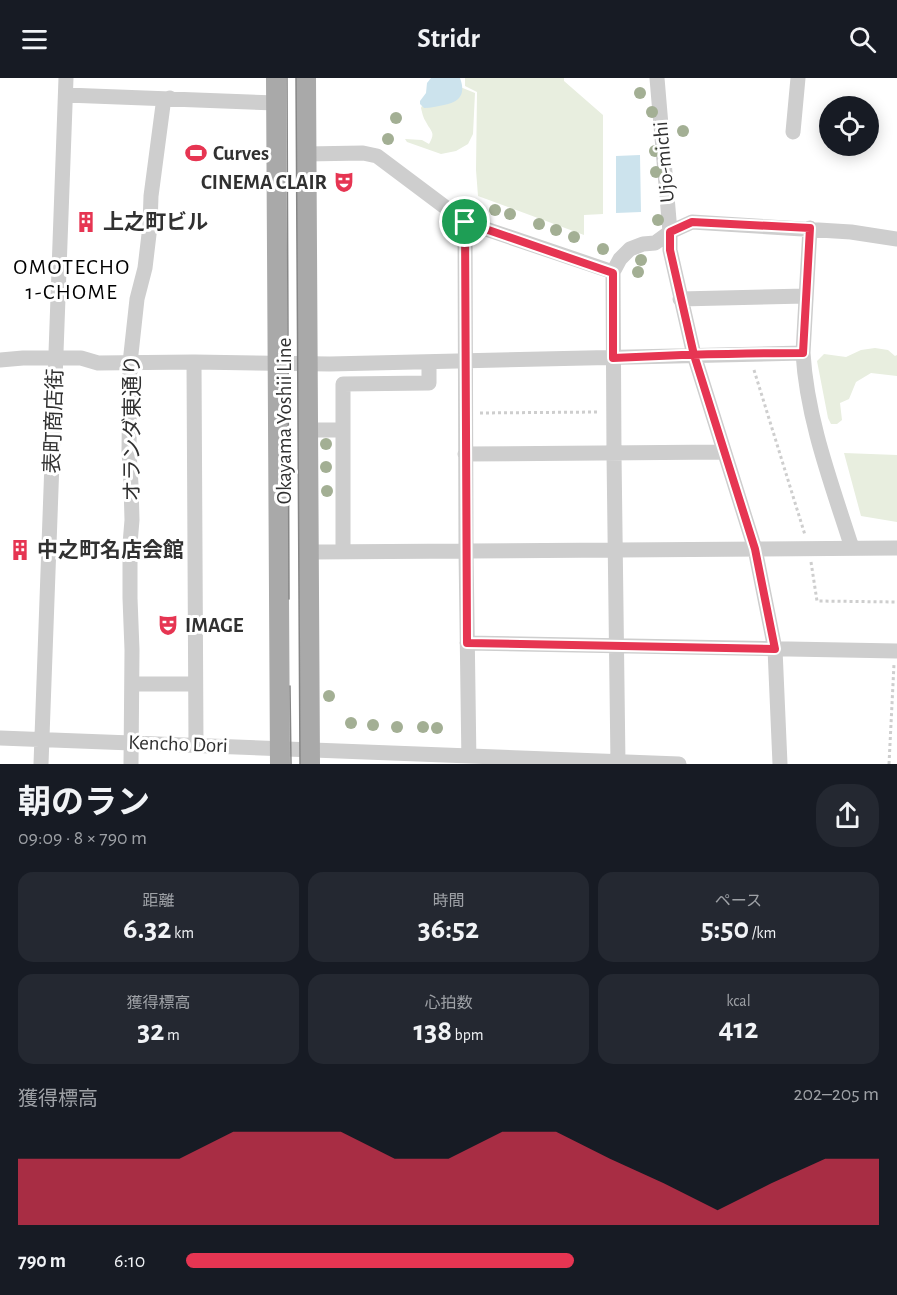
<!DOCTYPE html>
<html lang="ja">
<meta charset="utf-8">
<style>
:root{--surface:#171b24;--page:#242831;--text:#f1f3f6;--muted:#9ea1a6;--accent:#e63552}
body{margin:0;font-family:"Alegreya Sans","Noto Sans JP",sans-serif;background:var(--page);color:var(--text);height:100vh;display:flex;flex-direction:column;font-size:22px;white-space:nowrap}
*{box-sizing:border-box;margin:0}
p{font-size:20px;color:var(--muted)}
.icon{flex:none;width:33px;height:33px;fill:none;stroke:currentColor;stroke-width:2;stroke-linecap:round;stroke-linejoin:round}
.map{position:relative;height:686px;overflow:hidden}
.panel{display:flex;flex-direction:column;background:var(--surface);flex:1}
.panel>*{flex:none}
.controls{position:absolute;left:819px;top:18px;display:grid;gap:12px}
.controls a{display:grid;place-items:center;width:60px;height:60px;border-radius:50%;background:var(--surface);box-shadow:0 3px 15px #0003;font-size:30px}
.pin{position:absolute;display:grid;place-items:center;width:51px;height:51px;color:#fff;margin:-26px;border:3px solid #fff;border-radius:50%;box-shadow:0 2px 6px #0007}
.round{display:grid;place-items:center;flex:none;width:63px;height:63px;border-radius:24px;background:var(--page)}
.headline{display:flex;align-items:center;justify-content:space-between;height:102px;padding:0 18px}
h1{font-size:33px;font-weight:700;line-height:45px}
.metrics{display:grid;grid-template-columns:repeat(3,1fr);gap:9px;height:102px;padding:6px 18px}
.metrics div{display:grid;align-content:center;border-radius:15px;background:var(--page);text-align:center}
.metrics b{font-size:30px;font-weight:700}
.metrics small{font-size:16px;font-weight:400}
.metrics p{font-size:16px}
.chart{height:168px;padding:12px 18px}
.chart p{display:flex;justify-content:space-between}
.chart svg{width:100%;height:108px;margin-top:6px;fill:var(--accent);opacity:.7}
ul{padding:0 18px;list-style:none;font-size:20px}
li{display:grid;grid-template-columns:96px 72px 1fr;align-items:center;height:45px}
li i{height:15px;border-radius:8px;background:var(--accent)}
header{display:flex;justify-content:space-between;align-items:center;height:78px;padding:0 18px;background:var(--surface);font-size:27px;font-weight:700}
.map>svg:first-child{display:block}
</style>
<header><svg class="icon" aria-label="menu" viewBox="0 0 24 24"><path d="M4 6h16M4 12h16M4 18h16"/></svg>Stridr<svg class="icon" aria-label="search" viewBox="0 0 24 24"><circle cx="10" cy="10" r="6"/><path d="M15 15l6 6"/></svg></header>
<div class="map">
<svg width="897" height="686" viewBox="0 0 897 686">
<rect width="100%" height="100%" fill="#fff"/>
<path fill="#e8eedf" d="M 446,0 L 448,4 L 475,15 L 473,56 L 468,66 L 456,73 L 441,76 L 407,64 L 405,61 L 422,62 L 429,66 C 436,54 431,54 426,44 C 423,40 422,34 421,30 L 433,1 Z
M 465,0 L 564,0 L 564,3 L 603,37 L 603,136 L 584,137 L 584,157 L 478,118 L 476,92 L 477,14 L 465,8 Z
M 875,270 L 888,272 L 895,278 L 897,277 L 897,298 L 871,295 L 856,304 L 849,321 L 840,325 L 842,342 L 837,346 L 831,346 L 828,340 L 817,283 L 824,276 L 846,279 L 861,272 Z
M 844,375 L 897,377 L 897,444 L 861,438 Z"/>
<path fill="#cce3ed" d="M 431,0 L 460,0 C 466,16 460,24 444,27 C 437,28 431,30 424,30 L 420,26 L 420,23 L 426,15 L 427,5 Z
M 640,77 L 641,134 L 616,135 L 616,78 Z"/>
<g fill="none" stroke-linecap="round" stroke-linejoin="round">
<path stroke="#cecece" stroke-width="3" stroke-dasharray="3 3" stroke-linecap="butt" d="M 754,292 L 805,457
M 480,335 L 599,334
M 811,484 L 817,523 L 897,524
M 889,686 L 894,586"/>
<path stroke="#cecece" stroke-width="15" d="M 657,0 L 670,154 L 670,172 L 694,277 L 755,471 L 775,571 L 780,686
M 66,17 L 276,25
M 793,54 L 798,0
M 306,76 L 363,75 L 377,78 L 465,144 L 613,194
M 465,144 L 466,472 L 469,686
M 810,150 L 803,275 C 807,342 832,407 852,470
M 680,221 L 806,218
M 0,282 L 23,280 L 81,280 L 98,285 L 194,284 L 330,286 L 803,275
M 194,284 L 196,667
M 308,352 L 343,352
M 465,376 L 724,374
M 309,474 L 897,470
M 343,474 L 343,306 L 429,305 L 429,284
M 467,565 L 897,573
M 139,606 L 195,606
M 0,660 L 679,686
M 41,686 L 66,0
M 131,686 L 132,572 L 130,520 L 130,466 L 132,442 L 131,407 L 129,373 L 130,285 L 137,221 L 145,190 L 150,148 L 151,118 L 163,27 L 165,23 L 170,20
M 618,686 L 614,376 L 613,194 L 620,181 L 630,171 L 643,166 L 655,165 L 670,154 L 692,144 L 851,154 L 897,161"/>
<path stroke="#a9a9a9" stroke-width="20" d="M 276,0 L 280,686
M 306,0 L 310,686"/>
<path stroke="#868686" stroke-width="1.5" d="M 287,0 L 289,521
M 296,0 L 300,686
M 290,608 L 291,686"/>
</g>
<g fill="#a3af94">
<circle cx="640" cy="15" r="6"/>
<circle cx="652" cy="34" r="6"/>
<circle cx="396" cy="40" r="6"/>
<circle cx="683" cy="53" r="6"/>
<circle cx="388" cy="61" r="6"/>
<circle cx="655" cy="73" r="6"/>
<circle cx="656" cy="94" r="6"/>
<circle cx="495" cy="132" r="6"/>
<circle cx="510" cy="136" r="6"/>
<circle cx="658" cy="142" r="6"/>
<circle cx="539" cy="146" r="6"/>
<circle cx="556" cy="152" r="6"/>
<circle cx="574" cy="159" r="6"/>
<circle cx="603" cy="171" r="6"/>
<circle cx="641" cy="182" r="6"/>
<circle cx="638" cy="194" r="6"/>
<circle cx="326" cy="366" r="6"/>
<circle cx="326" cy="389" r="6"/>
<circle cx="327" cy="413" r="6"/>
<circle cx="329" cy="618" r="6"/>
<circle cx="351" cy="645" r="6"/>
<circle cx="373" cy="647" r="6"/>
<circle cx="397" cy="649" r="6"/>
<circle cx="423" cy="649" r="6"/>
<circle cx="437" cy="650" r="6"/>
</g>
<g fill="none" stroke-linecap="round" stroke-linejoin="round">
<defs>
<path id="route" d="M 465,144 L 467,565 L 775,571 L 755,471 L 694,277 L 670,172 L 670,154 L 692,144 L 810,150 L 803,275 C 763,275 723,276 682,277 L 613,280 L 613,195 L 465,144"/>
</defs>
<use href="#route" stroke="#fff" stroke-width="12"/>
<use href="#route" stroke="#e63552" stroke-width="8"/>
</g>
<defs>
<symbol id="stadium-bare" viewBox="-9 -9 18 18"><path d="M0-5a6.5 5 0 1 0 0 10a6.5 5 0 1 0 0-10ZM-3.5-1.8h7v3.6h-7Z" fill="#e63552" stroke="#fff" stroke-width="2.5" paint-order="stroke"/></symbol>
<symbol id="theatre-bare" viewBox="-9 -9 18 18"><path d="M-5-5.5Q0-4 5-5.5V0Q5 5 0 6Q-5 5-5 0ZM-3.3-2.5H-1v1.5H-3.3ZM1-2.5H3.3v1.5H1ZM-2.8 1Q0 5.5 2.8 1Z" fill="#e63552" stroke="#fff" stroke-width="2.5" paint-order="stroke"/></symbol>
<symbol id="building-bare" viewBox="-9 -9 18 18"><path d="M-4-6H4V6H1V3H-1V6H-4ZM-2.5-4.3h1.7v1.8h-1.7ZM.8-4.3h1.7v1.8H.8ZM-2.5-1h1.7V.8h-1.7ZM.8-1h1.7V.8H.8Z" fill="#e63552" stroke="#fff" stroke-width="2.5" paint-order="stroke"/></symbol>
</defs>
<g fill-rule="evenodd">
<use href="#stadium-bare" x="181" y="60" width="30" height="30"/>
<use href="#theatre-bare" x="329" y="89" width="30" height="30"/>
<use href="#building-bare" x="71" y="129" width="30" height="30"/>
<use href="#building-bare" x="5" y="457" width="30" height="30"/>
<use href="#theatre-bare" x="153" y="532" width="30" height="30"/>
</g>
<g text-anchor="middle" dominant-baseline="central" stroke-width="6" stroke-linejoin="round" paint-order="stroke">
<g font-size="21" font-weight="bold" fill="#313131" stroke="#fff" text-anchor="start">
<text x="213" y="75">Curves</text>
<text x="327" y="104" text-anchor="end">CINEMA CLAIR</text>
<text x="103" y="144">上之町ビル</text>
<text x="37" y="472">中之町名店会館</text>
<text x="185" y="547">IMAGE</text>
</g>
<g font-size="21" fill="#313131" stroke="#fff">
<text transform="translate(664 84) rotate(-95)">Ujo-michi</text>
<text transform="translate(54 343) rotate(-88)">表町商店街</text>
<text transform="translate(284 343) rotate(-90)">Okayama Yoshii Line</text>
<text transform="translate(132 350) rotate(-90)">オランダ東通り</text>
<text transform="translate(178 666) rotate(2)">Kencho Dori</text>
</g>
<g font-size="22" letter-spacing="1.5" fill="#000" stroke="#fff">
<text x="72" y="189">OMOTECHO<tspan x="72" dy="25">1-CHOME</tspan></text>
</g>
</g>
</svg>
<div class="controls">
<a><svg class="icon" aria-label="locate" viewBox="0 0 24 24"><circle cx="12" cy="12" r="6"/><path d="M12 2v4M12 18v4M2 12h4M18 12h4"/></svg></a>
</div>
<div class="pin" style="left:465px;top:144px;background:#1e9e55"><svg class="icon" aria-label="arrive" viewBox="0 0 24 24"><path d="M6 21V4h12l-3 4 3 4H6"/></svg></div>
</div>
<section class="panel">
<div class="headline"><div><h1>朝のラン</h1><p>09:09 · 8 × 790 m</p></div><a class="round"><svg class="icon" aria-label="share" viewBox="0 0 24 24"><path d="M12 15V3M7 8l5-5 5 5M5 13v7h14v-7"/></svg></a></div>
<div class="metrics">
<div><p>距離</p><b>6.32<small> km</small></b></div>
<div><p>時間</p><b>36:52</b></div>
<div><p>ペース</p><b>5:50<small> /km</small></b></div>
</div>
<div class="metrics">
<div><p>獲得標高</p><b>32<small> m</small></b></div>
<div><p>心拍数</p><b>138<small> bpm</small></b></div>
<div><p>kcal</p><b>412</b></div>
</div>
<div class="chart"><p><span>獲得標高</span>202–205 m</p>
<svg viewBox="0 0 160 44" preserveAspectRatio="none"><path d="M0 44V17L10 17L20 17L30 17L40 6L50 6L60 6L70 17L80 17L90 6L100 6L110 17L120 27L130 38L140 27L150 17L160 17V44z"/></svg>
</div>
<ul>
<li><b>790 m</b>6:10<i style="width:56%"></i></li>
</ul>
</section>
